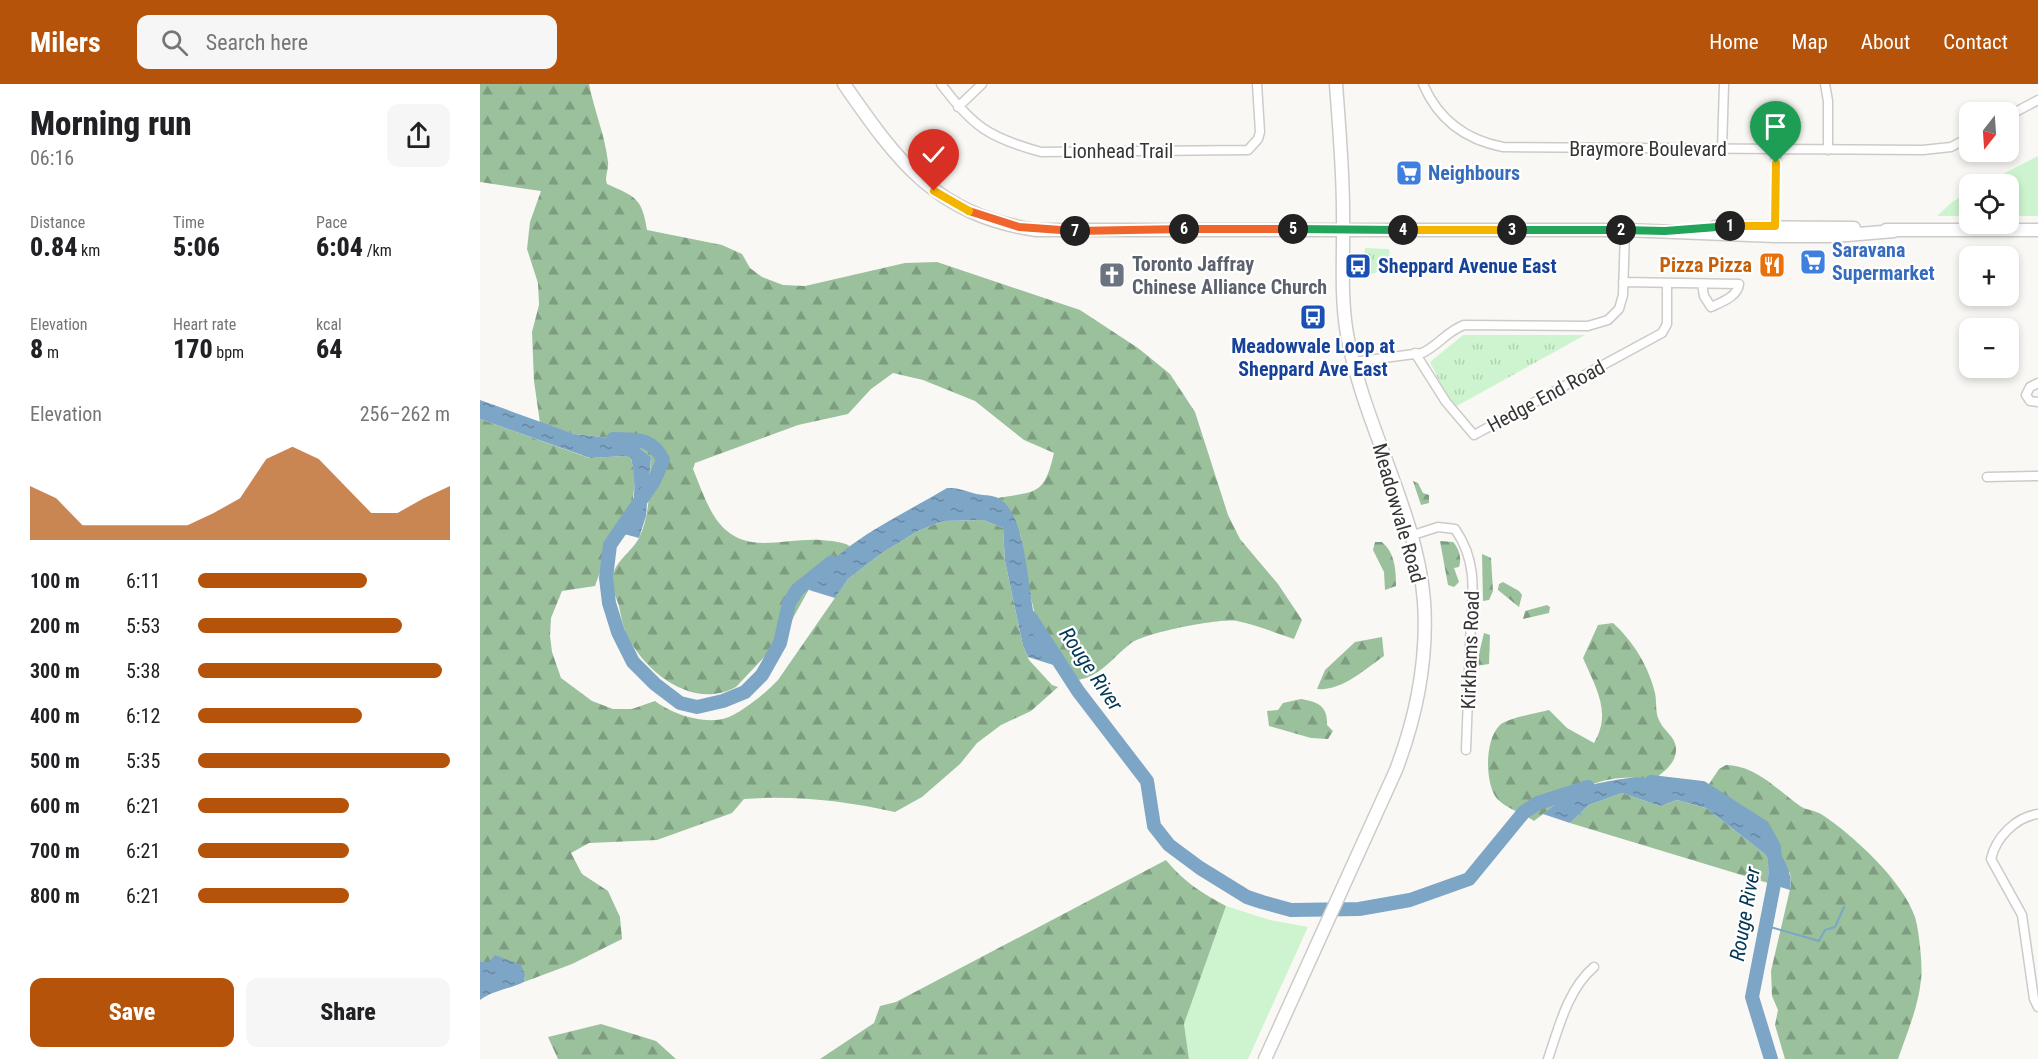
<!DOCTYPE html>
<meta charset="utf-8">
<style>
:root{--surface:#fff;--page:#f6f6f6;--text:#202124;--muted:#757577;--accent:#b45309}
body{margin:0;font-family:"Roboto Condensed",sans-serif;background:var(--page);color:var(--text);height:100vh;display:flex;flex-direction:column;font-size:22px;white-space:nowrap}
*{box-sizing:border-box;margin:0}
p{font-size:20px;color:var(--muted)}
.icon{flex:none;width:33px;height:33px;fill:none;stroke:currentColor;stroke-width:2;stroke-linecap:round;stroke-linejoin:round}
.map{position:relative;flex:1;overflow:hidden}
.panel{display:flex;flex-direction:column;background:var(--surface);width:480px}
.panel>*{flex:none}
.needle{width:39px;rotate:197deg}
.controls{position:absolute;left:1479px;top:18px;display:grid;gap:12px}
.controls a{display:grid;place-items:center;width:60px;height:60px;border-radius:12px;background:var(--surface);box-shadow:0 3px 9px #0003;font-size:30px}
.pin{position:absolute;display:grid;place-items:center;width:51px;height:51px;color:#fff;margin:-62px -26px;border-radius:50% 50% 50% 0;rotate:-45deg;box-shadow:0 0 6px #0007}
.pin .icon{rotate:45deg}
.km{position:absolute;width:30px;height:30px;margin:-15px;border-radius:50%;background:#222;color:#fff;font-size:16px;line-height:30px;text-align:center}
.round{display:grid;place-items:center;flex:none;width:63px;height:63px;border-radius:12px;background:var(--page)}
.summary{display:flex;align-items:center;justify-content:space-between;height:102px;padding:0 30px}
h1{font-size:33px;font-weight:800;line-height:45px}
.figures{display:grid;grid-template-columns:repeat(3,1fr);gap:9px;height:102px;padding:6px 30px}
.figures div{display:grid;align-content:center}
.figures b{font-size:26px;font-weight:800}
.figures small{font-size:16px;font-weight:400}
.figures p{font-size:16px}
.chart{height:168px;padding:12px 30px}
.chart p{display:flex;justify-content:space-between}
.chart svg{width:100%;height:108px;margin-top:6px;fill:var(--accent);opacity:.7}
.cta{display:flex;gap:12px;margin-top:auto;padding:12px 30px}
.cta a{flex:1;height:69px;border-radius:12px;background:var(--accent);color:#fff;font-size:24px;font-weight:800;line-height:69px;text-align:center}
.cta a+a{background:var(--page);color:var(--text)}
ul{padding:0 30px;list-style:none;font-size:20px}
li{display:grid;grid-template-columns:96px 72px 1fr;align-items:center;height:45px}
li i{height:15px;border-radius:8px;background:var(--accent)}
header{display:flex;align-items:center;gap:36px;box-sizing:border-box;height:84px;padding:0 30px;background:var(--accent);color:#fff}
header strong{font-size:28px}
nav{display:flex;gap:33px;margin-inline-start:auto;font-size:21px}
.search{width:420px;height:54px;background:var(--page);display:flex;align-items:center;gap:15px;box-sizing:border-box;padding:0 21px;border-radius:12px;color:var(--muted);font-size:22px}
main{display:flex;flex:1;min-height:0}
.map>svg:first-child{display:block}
</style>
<header>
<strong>Milers</strong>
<div class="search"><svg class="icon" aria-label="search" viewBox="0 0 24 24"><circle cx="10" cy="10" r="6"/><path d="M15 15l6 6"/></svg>Search here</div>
<nav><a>Home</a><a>Map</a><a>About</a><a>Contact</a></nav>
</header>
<main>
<section class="panel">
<div class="summary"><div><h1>Morning run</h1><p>06:16</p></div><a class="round"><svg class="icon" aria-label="share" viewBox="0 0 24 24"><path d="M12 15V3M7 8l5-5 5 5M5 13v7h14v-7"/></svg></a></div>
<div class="figures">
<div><p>Distance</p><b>0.84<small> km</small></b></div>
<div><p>Time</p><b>5:06</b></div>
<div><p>Pace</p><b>6:04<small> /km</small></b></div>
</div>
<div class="figures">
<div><p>Elevation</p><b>8<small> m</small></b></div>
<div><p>Heart rate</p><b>170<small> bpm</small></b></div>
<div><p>kcal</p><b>64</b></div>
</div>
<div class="chart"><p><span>Elevation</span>256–262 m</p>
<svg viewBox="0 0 160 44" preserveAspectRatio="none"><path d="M0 44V22L10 27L20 38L30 38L40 38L50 38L60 38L70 33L80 27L90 11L100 6L110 11L120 22L130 33L140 33L150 27L160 22V44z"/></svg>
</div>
<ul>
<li><b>100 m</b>6:11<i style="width:67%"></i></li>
<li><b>200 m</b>5:53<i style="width:81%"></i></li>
<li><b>300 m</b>5:38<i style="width:97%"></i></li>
<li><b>400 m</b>6:12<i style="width:65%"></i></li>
<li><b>500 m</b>5:35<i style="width:100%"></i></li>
<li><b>600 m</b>6:21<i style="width:60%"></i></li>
<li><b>700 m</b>6:21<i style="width:60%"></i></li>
<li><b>800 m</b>6:21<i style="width:60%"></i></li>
</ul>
<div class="cta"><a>Save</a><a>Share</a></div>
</section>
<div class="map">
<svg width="1558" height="975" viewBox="0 0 1558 975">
<defs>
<pattern id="forest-firs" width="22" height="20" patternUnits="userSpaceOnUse" patternTransform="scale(1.5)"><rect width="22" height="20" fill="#9ac09c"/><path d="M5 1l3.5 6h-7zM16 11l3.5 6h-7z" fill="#7e9d80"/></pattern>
<pattern id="park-tufts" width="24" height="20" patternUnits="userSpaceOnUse" patternTransform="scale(1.5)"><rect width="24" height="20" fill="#cdf4cf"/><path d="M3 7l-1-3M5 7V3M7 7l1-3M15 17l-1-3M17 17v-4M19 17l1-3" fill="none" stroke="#b1d2b2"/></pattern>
<pattern id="water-ripples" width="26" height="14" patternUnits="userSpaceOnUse" patternTransform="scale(1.5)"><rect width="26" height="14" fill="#7da5c6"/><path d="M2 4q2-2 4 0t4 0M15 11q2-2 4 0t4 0" fill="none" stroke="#6787a2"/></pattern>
</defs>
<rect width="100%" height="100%" fill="#faf8f4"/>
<path fill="#cdf4cf" d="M 1558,72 L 1558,132 L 1529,132 L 1528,100 L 1504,100 Z
M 1489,108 L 1489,132 L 1457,132 L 1472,118 Z
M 746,822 L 790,836 L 828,843 L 768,975 L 709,975 L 704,940 Z"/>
<path fill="url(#forest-firs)" d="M 0,0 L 109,0 C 114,26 125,51 128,78 C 129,86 124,93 127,100 C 156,113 162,114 167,146 L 242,161 L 262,170 L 270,184 L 282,193 L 303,201 L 325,202 L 425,179 L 457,178 L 600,226 L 658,264 L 690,290 L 715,328 L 748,431 L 760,455 L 798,500 L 822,536 L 814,555 C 796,549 776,541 757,537 C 740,534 663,549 650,560 C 632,574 621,592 598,596 L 562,560 L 546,493 L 541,452 L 528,424 L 518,414 C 558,407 564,411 574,369 L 544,356 L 495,317 L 443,296 L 413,289 L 391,305 L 368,330 L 318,341 L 215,379 L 213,385 C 228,421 237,459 284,459 C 303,459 321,455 340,456 C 350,457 363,457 371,463 L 339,487 L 302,554 L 256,603 C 214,626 167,590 148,553 C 143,544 141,532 139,522 C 137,515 131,503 132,496 C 133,478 152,468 159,454 C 171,430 169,399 171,373 L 149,356 L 94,350 L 60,339 L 54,297 L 52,248 L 59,221 L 58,199 L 47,165 L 50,138 L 61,107 L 0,98 Z
M 0,335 L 109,374 L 145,372 L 151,374 L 155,393 L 152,426 L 146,448 L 125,474 L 115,502 L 82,507 L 71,534 L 70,552 L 72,568 L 81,594 L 112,617 L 133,625 L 152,625 L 175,617 C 192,630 224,641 246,634 C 261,629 287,608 298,596 L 368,495 L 402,469 L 438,447 L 463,437 L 503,436 L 523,444 L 525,477 L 543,562 L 549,576 L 572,601 L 578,603 L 551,627 L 521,641 L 497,659 L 480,680 L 442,713 L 415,728 C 366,717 314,711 264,715 L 252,729 L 177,756 L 109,759 L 91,769 L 102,790 L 128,807 L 140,833 L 142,855 L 92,880 L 44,898 L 45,891 L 9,878 L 0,878 Z
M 933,397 L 938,399 L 943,409 L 949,411 L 949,419 L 941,421 Z
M 960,457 L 973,458 C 979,464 982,475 979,483 L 974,484 L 979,498 L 974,503 L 968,501 Z
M 895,458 L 902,458 C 915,469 916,486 916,502 L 905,506 L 904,488 L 893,466 Z
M 1002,470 L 1011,474 L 1013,507 L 1009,516 L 1003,517 Z
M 1023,498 L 1039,507 L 1042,511 L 1039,523 L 1018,506 L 1019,500 Z
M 1067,521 L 1070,523 L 1069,529 L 1043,535 L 1045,527 Z
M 1133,539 C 1153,557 1169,583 1175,609 C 1177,618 1175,628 1179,636 C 1184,648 1197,653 1196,667 C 1195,680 1184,687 1175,695 C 1119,688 1096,705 1054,737 C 1043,729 1023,724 1015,712 C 1005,695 1005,655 1020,641 C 1027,634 1058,629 1069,626 L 1087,644 L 1114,659 C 1132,629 1116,604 1103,574 L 1118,541 Z
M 1004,549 L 1010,551 L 1009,580 L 996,582 Z
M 902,553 L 904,572 C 884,586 862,607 837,605 L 845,586 L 875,558 Z
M 821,615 C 838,618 848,622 847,641 L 853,647 L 848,655 L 831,654 L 789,642 L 787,627 L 798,626 L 803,619 Z
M 1246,681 C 1277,682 1296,705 1320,722 C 1326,726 1334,726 1341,730 C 1372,750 1423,797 1435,833 C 1439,846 1443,883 1441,896 C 1438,924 1427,949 1418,975 L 1305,975 L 1295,941 L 1298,926 L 1292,912 L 1291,887 L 1311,801 L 1310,789 L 1225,706 L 1239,685 Z
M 1142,709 L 1180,722 L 1197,716 L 1226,724 L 1285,770 L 1289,777 L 1288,799 L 1090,739 L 1109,721 Z
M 686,776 C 704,798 722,809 746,822 L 704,940 L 709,975 L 340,975 L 394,939 L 400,922 L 416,918 Z
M 121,940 L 176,957 L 196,975 L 78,975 L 68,953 Z"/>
<path fill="url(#park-tufts)" d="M 885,164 L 909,165 C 912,181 899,192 883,190 Z
M 983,251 L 1105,251 L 975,323 L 966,311 L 950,278 Z"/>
<path fill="url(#water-ripples)" d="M 0,316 L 94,350 L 149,356 L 171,373 L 166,432 L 159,454 L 144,450 C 155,426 157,398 151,374 L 145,372 L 110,374 L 0,335 Z
M 467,404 C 478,404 483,406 493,409 C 501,412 513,410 520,415 C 552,437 545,526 563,562 C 567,571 578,578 586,585 L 548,573 L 543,562 L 525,477 L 523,444 L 503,436 L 463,437 L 438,447 L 402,469 L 368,495 L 355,514 L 329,506 C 354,460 423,431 467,404 Z
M 1156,693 C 1171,694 1183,699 1197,703 C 1209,706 1222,703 1233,708 C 1261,720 1318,773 1310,806 L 1288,799 L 1289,777 L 1285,770 L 1226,724 L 1197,716 L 1180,722 L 1142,709 L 1109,721 L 1090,739 L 1063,730 C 1102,700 1108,700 1156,693 Z
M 15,871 L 41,881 L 45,891 L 44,898 C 29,905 12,907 0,916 L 0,878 L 9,878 Z"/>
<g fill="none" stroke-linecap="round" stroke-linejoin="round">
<path stroke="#7da5c6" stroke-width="2" d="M 1287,842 L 1339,857 L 1345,846 L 1355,843 L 1364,823"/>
<path stroke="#7da5c6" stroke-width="14" d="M 133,355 C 156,356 172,353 183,376 L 174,397 L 130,461 L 126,494 L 129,519 L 138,548 L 153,578 L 175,600 L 200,619 L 217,623 L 243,617 L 265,608 L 282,591 L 300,559 L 309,519 L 317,506 L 352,478
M 550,533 L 598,607 L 667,697 L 674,742 L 689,761 L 720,784 L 767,813 L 782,818 L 811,826 L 879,825 L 930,816 L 989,795 L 1044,728 L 1058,719 L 1108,703
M 1171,698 L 1222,704 L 1283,743 L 1294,763 L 1296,790 L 1272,913 L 1291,975"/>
<defs>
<path id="minor" d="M 461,0 C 493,43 510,54 561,68 L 768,66 L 778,55 L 780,48 L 777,0
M 943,0 C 958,35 986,56 1023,63 L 1443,66 L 1471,63 L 1490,53
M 1345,0 L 1348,17 L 1348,66
M 478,23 L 502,0
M 1528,32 L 1558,16
M 1242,66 L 1244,0
M 1295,147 L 1296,66
M 1143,198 L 1259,200 C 1258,212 1242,218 1231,223 L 1224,212 L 1222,200
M 935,269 L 966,318 L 994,351 L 1182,249 L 1187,240 L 1187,199
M 873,278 L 942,269 C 958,262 967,247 984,241 L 1108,242 L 1128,236 L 1139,225 L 1143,211 L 1145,146
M 1558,299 L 1550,303 L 1546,311 L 1550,317 L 1558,318
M 1507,393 L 1558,392
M 930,452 L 958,443 L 975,445 C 1001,482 991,519 990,560 C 989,595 987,631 986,666
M 1558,730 C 1536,733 1516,753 1511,775 L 1542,831 L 1554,915 L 1558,923
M 1068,975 C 1079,943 1088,905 1114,883"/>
<path id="secondary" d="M 364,0 C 418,78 456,131 556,146 L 1145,146 L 1295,152 L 1355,152 L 1414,147
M 1235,143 L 1374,144
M 1406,146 L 1558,146
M 785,975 L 916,686 C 937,631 948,576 944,517 C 937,428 883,340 867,250 C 860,210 864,168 863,127 C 863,85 859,42 856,0"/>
</defs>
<use href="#minor" stroke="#cdcbc8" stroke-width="11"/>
<use href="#secondary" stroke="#cdcbc8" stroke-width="15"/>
<use href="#minor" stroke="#fff" stroke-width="8"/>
<use href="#secondary" stroke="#fff" stroke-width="12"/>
</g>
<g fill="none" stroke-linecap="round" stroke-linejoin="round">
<defs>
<path id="split-1" d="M 1250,142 L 1295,142 L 1296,79"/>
<path id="split-2" d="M 1141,146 L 1185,147 L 1250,142"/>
<path id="split-3" d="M 1032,146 L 1141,146"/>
<path id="split-4" d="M 923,146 L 1032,146"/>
<path id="split-5" d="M 813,145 L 923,146"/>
<path id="split-6" d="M 704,145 L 813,145"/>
<path id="split-7" d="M 595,147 L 704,145"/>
<path id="split-8" d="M 489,127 L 539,143 L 595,147"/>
<path id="split-9" d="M 454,107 L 489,127"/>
</defs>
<use href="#split-1" stroke="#fff" stroke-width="12"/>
<use href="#split-2" stroke="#fff" stroke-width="12"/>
<use href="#split-3" stroke="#fff" stroke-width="12"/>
<use href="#split-4" stroke="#fff" stroke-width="12"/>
<use href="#split-5" stroke="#fff" stroke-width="12"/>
<use href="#split-6" stroke="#fff" stroke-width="12"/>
<use href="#split-7" stroke="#fff" stroke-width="12"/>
<use href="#split-8" stroke="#fff" stroke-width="12"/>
<use href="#split-9" stroke="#fff" stroke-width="12"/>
<use href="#split-1" stroke="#f5b400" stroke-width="8"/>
<use href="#split-2" stroke="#22a559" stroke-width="8"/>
<use href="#split-3" stroke="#22a559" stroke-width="8"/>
<use href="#split-4" stroke="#f5b400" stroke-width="8"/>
<use href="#split-5" stroke="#22a559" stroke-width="8"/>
<use href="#split-6" stroke="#f0652b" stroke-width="8"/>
<use href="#split-7" stroke="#f0652b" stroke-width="8"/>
<use href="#split-8" stroke="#f0652b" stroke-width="8"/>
<use href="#split-9" stroke="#f5b400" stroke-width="8"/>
</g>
<defs>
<symbol id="supermarket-square" viewBox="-11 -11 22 22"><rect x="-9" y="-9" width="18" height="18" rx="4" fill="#3f7fe0" stroke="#fff"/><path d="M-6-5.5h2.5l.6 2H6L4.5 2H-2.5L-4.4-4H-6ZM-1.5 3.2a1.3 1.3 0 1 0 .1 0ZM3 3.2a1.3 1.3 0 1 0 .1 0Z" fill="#fff"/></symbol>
<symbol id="restaurant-square" viewBox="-11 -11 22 22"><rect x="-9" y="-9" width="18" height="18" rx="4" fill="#e8710a" stroke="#fff"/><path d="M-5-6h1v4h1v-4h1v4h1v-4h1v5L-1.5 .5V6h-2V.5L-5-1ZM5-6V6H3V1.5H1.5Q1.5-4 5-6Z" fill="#fff"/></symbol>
<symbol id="bus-square" viewBox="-11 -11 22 22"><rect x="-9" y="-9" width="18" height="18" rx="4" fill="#1a4fb4" stroke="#fff"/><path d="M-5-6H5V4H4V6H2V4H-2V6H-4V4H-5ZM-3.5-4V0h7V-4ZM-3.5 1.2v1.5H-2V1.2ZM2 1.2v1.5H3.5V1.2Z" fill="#fff"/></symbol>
<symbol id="church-square" viewBox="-11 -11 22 22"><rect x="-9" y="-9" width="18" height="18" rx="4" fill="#6b7280" stroke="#fff"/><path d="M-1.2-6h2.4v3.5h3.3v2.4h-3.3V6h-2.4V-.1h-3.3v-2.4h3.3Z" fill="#fff"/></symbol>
</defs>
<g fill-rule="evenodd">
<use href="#supermarket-square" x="914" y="74" width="30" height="30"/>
<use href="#supermarket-square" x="1318" y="163" width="30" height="30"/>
<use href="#restaurant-square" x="1277" y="166" width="30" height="30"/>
<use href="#bus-square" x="863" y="167" width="30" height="30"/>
<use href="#church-square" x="617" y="176" width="30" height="30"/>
<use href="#bus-square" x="818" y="218" width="30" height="30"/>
</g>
<g text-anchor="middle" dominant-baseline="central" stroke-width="4.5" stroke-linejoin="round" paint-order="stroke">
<g font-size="20" fill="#363534" stroke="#fff">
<text x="1168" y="65">Braymore Boulevard</text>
<text x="638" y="67">Lionhead Trail</text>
<text transform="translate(1066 312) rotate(-28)">Hedge End Road</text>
<text transform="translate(919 429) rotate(74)">Meadowvale Road</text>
<text transform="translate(990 566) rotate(-88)">Kirkhams Road</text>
</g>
<g font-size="20" font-weight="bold" fill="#366cbe" stroke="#fff" text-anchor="start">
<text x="948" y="89">Neighbours</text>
<text x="1352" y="166">Saravana<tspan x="1352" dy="23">Supermarket</tspan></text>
</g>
<g font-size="20" font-weight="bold" fill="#5b616d" stroke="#fff" text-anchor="start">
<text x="652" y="180">Toronto Jaffray<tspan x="652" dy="23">Chinese Alliance Church</tspan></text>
</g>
<g font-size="20" font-weight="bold" fill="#c56008" stroke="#fff" text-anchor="end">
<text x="1272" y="181">Pizza Pizza</text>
</g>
<g font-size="20" font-weight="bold" fill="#164399" stroke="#fff" text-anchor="start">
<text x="898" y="182">Sheppard Avenue East</text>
<text x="833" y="262" text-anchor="middle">Meadowvale Loop at<tspan x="833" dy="23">Sheppard Ave East</tspan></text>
</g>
<g font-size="21" font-style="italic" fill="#043757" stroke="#fff">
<text transform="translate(611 585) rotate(56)">Rouge River</text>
<text transform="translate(1265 830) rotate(-80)">Rouge River</text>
</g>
</g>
</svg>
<div class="controls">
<a><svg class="needle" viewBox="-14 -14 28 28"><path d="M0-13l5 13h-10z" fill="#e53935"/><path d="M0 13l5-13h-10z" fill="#757577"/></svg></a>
<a><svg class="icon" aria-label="locate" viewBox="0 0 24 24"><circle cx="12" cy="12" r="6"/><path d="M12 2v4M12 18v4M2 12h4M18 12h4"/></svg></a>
<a>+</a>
<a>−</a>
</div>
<div class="pin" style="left:1296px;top:79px;background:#1e9e55"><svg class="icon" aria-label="arrive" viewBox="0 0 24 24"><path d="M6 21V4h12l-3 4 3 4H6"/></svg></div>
<div class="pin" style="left:454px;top:107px;background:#d93025"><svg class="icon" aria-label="check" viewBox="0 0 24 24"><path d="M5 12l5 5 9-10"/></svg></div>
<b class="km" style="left:1250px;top:142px">1</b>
<b class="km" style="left:1141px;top:146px">2</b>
<b class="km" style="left:1032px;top:146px">3</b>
<b class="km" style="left:923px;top:146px">4</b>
<b class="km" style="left:813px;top:145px">5</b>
<b class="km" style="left:704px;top:145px">6</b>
<b class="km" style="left:595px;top:147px">7</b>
</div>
</main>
